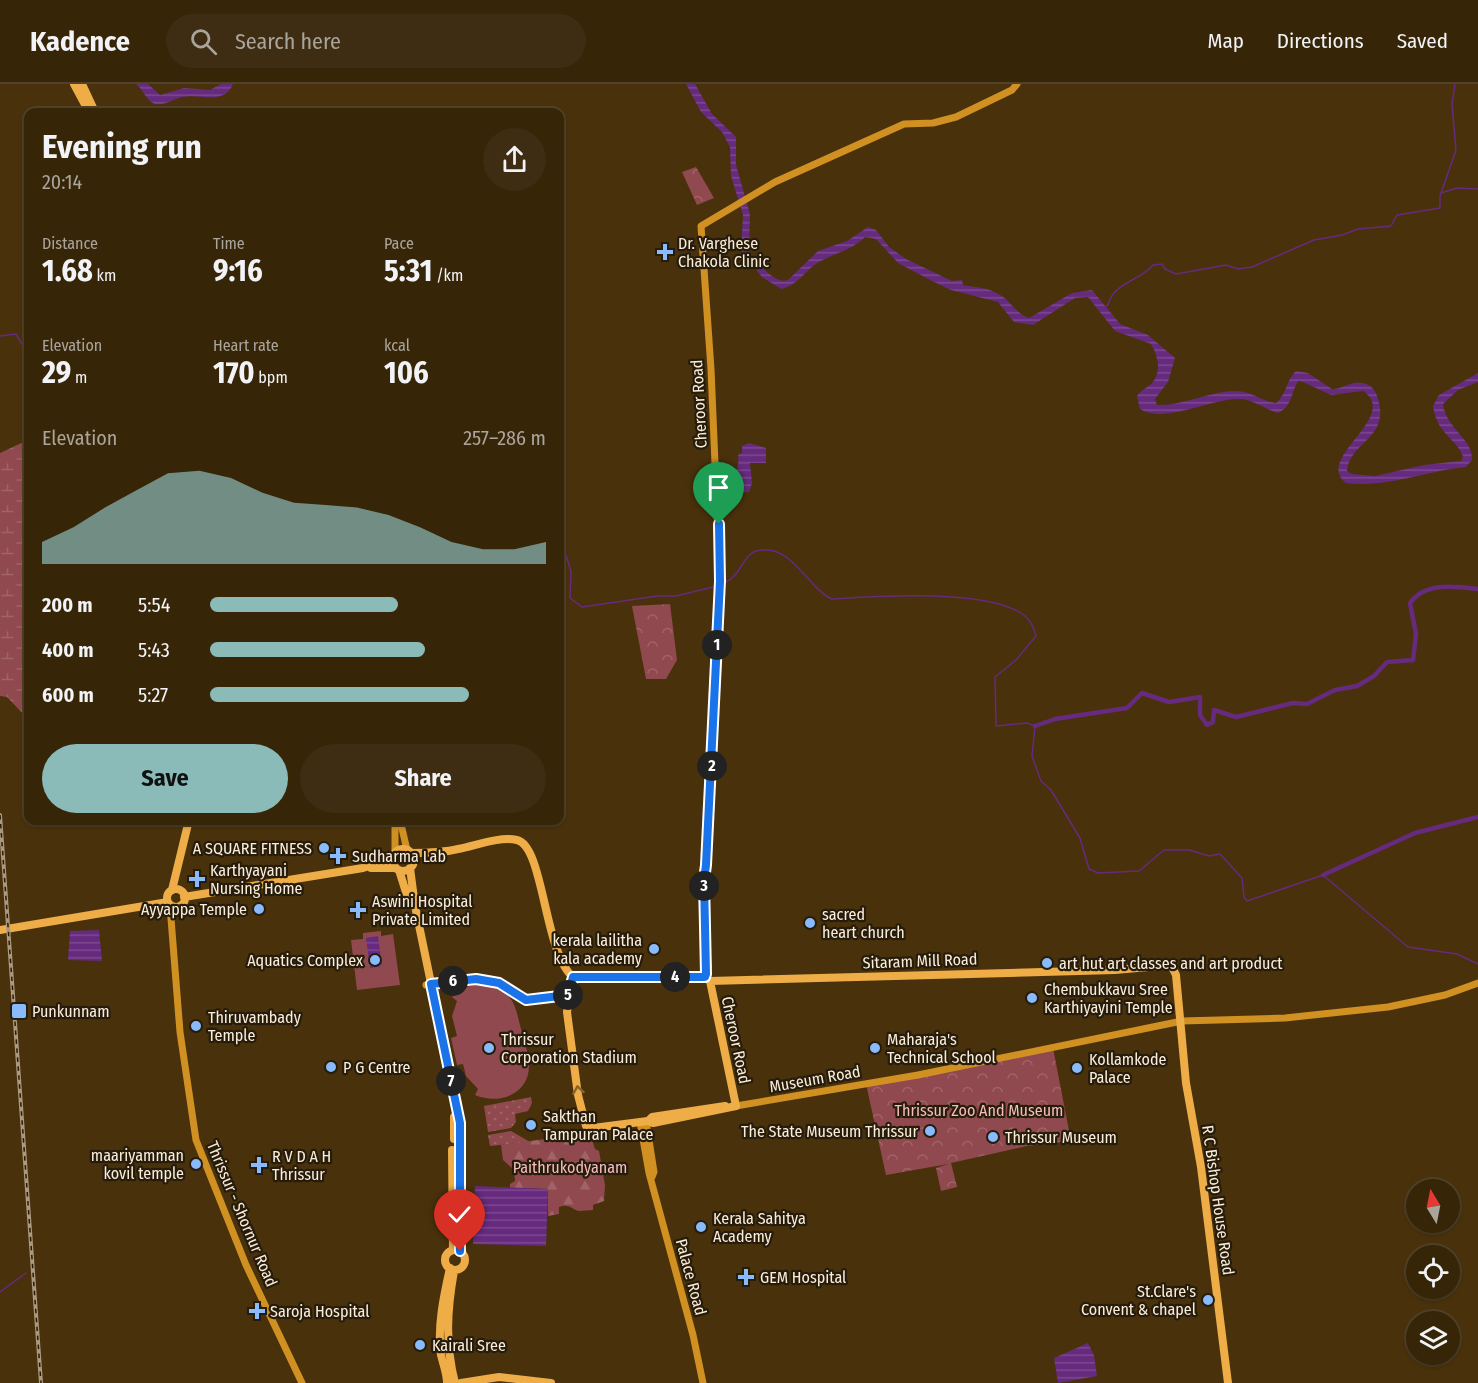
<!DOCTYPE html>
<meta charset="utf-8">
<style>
:root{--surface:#372508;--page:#3e2d12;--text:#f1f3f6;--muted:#aaa59c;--line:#514229;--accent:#8bbbb9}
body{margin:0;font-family:"Fira Sans Condensed",sans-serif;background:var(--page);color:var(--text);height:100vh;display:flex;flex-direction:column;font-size:22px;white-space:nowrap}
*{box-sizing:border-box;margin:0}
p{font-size:20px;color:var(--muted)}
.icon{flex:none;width:33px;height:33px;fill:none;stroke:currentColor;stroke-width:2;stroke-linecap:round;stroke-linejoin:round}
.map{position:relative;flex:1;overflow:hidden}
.drawer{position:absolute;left:24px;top:24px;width:540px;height:717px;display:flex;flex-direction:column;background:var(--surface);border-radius:12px;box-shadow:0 2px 4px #0004,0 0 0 2px var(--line)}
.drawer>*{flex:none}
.needle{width:39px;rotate:350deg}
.controls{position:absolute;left:1406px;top:1095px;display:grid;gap:12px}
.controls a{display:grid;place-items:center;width:54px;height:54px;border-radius:50%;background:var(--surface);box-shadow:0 2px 4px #0004,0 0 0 2px var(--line);font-size:30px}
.pin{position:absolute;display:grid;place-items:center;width:51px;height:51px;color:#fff;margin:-62px -26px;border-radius:50% 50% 50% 0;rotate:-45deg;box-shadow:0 0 6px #0007}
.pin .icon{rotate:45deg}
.km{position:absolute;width:30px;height:30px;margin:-15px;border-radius:50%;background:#222;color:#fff;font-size:16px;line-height:30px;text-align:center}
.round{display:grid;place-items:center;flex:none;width:63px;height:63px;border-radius:32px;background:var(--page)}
.overview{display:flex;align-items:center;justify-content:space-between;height:102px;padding:0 18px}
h1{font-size:33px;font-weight:700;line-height:45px}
.stats{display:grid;grid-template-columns:repeat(3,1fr);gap:9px;height:102px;padding:6px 18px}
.stats div{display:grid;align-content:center}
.stats b{font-size:30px;font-weight:700}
.stats small{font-size:16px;font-weight:400}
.stats p{font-size:16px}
.chart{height:168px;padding:12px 18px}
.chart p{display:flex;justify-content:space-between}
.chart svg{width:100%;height:108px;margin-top:6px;fill:var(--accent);opacity:.7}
.primary-button{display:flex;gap:12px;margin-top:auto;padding:12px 18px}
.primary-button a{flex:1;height:69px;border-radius:36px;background:var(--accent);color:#111;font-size:24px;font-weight:700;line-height:69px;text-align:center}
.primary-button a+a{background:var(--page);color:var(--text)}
ul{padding:0 18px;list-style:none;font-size:20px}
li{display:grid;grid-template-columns:96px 72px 1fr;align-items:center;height:45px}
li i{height:15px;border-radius:8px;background:var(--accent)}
header{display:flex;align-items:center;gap:36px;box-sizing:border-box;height:84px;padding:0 30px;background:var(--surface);border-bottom:2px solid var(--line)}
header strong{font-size:28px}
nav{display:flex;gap:33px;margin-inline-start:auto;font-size:21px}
.search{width:420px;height:54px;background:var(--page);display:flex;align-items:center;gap:15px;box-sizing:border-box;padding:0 21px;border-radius:33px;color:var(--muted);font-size:22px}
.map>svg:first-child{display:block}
</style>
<header>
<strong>Kadence</strong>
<div class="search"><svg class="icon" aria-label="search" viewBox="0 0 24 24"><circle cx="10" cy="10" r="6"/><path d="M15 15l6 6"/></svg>Search here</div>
<nav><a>Map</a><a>Directions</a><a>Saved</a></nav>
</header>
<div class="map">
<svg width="1478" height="1299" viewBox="0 0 1478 1299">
<defs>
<pattern id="grass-dots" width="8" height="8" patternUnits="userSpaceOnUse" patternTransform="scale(1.5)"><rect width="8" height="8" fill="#90494f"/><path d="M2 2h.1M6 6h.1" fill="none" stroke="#a06468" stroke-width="1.8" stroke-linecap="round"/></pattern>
<pattern id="forest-firs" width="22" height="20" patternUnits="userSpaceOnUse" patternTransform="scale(1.5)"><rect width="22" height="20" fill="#90494f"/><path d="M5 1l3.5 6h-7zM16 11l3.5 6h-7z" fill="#a06468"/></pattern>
<pattern id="wetland-marsh" width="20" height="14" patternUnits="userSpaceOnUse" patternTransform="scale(1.5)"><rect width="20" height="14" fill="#90494f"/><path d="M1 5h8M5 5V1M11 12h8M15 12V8" fill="none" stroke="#a06468"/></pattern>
<pattern id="park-crowns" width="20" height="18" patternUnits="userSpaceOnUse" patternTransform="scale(1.5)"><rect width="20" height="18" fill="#90494f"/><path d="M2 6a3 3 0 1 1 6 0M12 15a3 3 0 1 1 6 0" fill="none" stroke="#a06468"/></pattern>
<pattern id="water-rules" width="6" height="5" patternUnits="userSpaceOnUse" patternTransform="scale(1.5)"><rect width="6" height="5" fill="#662a7e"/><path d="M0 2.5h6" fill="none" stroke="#7d4990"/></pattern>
</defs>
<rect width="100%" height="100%" fill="#49310b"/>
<path fill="url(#grass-dots)" d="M 531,1013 L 532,1019 L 528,1027 L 515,1030 L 516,1038 L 511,1044 L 488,1048 L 484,1022 Z
M 511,1047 L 530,1058 L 490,1062 L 488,1051 Z"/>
<path fill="url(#forest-firs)" d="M 590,1049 L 595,1065 L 599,1067 L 605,1101 L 604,1117 L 593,1121 L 593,1126 L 579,1127 C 571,1125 569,1119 559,1123 L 559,1130 L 548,1132 L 548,1105 L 510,1104 L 510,1100 L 515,1097 L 514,1086 L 503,1076 L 501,1061 Z"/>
<path fill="url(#wetland-marsh)" d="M 28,356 L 28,635 L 7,613 L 0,612 L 0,369 Z"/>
<path fill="url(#park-crowns)" d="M 696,83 L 714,114 L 697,121 L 682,88 Z
M 670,520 L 677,576 L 666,595 L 646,595 L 632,522 Z
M 1053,964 L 1071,1057 L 1027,1062 L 951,1079 L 957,1103 L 941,1107 L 936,1084 L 948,1080 L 886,1091 L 866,1000 Z"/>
<path fill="#90494f" d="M 381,847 L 381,852 L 393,850 L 400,901 L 357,906 L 351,856 L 363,855 L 363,849 Z
M 478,899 C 490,899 503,904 510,914 C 517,923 518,935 521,945 C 524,957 529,969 529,982 C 529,1011 498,1021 475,1011 L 478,1005 L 466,992 L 463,980 L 457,981 L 451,954 L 457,952 L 452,932 L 457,917 L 452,913 L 461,905 Z"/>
<path fill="url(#water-rules)" d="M 136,0 L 148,0 L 160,11 L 184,4 L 210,6 L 221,0 L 233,0 C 224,22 200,9 182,13 C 174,15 164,22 155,20 C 147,18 143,5 136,0 Z
M 686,0 L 695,0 L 712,30 L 736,53 L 736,81 L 750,130 L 749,169 C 758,178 774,201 788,196 L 818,167 L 847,157 L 868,143 L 876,146 L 889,163 L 906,175 L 952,197 L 962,196 L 963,201 C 977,204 988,203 1000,211 C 1011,217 1016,230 1029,234 L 1072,209 L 1092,206 L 1120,240 L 1148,251 L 1175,274 L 1168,298 L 1155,315 L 1157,321 C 1184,322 1209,307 1236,307 C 1252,307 1263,318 1276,319 C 1287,310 1286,296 1296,287 L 1308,289 L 1332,305 C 1343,305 1353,296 1363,299 C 1372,301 1376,307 1378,315 C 1390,355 1350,357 1347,387 L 1352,390 L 1375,392 L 1424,381 L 1461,377 L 1463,372 C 1454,352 1437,350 1433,322 L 1439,311 L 1478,289 L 1478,298 L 1458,306 L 1443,320 C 1446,345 1473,354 1472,376 L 1466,383 C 1425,387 1388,404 1346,399 C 1313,374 1401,333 1363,307 L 1331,311 L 1303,298 L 1298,297 C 1291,309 1292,324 1277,329 C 1263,324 1251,314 1237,315 C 1207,316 1164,340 1140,325 L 1137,312 C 1141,306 1147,304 1152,299 C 1162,288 1158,272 1151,260 L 1115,247 L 1088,213 L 1075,214 L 1033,241 L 1014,238 L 998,218 L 951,206 L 932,197 L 898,179 L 876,155 L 865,153 C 852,166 835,169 819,178 C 805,186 799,201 781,205 L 762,193 L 741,167 L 743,131 L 731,92 L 730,63 L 722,48 L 701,28 Z
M 749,359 L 766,364 L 766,379 L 750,379 L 752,399 L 749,408 L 736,408 C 733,394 740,384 738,371 L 742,369 L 742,362 Z
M 99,846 L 102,877 L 68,876 L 70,847 Z
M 378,852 L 382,882 L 370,884 L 366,854 Z
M 475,1102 L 548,1105 L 546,1162 L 473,1160 Z
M 1088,1259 L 1094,1271 L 1097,1292 L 1058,1299 L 1054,1274 Z"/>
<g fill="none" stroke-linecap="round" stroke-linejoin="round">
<path stroke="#662a7e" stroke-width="1.5" d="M 1441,109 L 1457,104 L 1478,105
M 1106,223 C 1110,219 1109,215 1113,210 C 1123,197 1143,194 1153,181 L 1162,180 L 1165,185 L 1176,190 L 1226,181 L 1238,185 L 1252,183 L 1314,156 L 1342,151 L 1358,145 L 1391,142 L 1397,131 L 1440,124 L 1440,112 L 1456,66 L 1452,20 L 1455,0
M 0,252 L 16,250 L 23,262 L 28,264
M 560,453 L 571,487 L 570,514 L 582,523 L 657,512 L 676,512 L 717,502
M 724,499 C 741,492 743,471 756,467 C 792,458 807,504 832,515 C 876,512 991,504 1025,532 C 1031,537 1034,544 1036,552 L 1016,576 L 995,593 L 996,642 L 1027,639 L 1035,642 L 1032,672 L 1041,697 L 1051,706 L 1080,754 L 1089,785 L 1098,789 L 1139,787 L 1164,766 L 1189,766 L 1209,772 L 1220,770 L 1242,794 L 1244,813 L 1247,817 L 1323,791 L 1408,863 L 1457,870 L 1478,880
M 0,1208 L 26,1189"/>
<path stroke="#662a7e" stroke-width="4.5" d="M 1035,642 L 1055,635 L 1127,624 L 1142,609 L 1169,618 L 1200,613 L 1200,631 L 1207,641 L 1213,638 L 1214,626 L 1236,633 L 1293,619 L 1307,620 L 1335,606 L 1357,602 L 1374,592 L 1387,578 L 1413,576 L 1416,550 L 1410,519 C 1425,498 1455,502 1478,505
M 1323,791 L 1415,749 L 1478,733"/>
<path stroke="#d09022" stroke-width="7" d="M 395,736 L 395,768
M 400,736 L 407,766
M 170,822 L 180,948 L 196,1056 L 246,1181 L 302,1299
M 704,893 L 708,883 L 703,797 L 706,781 L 720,497 L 711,285 L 701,142 L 775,98 L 904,40 L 933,39 L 956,33 L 1012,6 L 1017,0
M 426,901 L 476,895 L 499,899 L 526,916 L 568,911
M 736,1022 L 918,991 L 1182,937 L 1285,934 L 1388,923 L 1445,911 L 1478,899
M 646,1037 L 654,1088 L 652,1093
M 640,1038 L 649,1089 L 693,1251 L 703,1299"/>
<path stroke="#eead47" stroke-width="8" d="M 74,0 L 89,28
M 82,0 L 95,28
M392 776a11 11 0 1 1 22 0a11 11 0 1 1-22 0Z
M 411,769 C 427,769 442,769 458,765 C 475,762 499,752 517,756 C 544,762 544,869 573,893 L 704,893 L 710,897 L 1115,886 L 1171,881 L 1176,891 L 1186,999 L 1201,1083 L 1228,1299
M 371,784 L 396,784
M 410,784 L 415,822 L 460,1039 L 461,1057
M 399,786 L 410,821
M167 814a9 9 0 1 1 18 0a9 9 0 1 1-18 0Z
M 172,806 L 189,736
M 184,813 L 363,784 L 392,774
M 0,846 L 168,818
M 573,893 L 567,928 L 578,1011 L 586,1042 L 593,1044 L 648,1037 L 653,1039 L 736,1022
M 710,897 L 736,1022
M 648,1037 L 652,1033 L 725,1022
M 454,1055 L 454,1033
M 452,1066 L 453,1166
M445 1176a10 10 0 1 1 20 0a10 10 0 1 1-20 0Z
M 460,1167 L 460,1065
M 454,1187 C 447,1226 445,1260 455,1299
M 447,1299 C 447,1289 443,1280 441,1271 C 437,1242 444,1211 450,1184
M 461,1299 L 499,1293 L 551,1299"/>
<defs>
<path id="rail" d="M 0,731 L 41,1299"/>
</defs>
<use href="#rail" stroke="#ac997d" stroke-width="4"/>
<use href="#rail" stroke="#261c0c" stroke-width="1.5" stroke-dasharray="4.5" stroke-linecap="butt"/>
</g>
<defs><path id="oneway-chevron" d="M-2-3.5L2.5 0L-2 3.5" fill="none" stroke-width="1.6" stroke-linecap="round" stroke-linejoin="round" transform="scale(1.5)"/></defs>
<use stroke="#8a642a" href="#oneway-chevron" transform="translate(578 1006) rotate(-99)"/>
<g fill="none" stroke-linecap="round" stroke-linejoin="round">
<defs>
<path id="route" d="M 460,1167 L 460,1039 L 431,900 L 476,895 L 499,899 L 526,916 L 568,911 L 573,893 L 705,893 L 706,890 L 704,796 L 706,781 L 720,497 L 719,440"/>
</defs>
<use href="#route" stroke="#fff" stroke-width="12"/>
<use href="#route" stroke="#1a73e8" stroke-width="8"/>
</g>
<g fill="#88bafc" stroke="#261c0c" stroke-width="2">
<path d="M662 159h6v6h6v6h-6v6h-6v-6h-6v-6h6z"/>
<circle cx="324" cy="764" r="6"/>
<path d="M335 763h6v6h6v6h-6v6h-6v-6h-6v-6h6z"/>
<path d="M194 786h6v6h6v6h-6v6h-6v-6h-6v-6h6z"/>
<circle cx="259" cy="825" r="6"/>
<path d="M355 817h6v6h6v6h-6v6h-6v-6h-6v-6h6z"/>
<circle cx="810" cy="839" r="6"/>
<circle cx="654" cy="865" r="6"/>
<circle cx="375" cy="876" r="6"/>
<circle cx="1047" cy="879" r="6"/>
<circle cx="1032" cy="914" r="6"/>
<rect x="11" y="919" width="16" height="16" rx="3"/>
<circle cx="196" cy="942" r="6"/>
<circle cx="489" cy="964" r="6"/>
<circle cx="875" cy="964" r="6"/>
<circle cx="331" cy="983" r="6"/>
<circle cx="1077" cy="984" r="6"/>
<circle cx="531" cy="1041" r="6"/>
<circle cx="930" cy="1047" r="6"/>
<circle cx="993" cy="1053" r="6"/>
<circle cx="196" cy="1080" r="6"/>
<path d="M256 1072h6v6h6v6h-6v6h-6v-6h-6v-6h6z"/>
<circle cx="701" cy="1143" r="6"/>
<path d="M743 1184h6v6h6v6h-6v6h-6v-6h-6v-6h6z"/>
<circle cx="1208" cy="1216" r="6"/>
<path d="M254 1218h6v6h6v6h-6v6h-6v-6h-6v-6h6z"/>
<circle cx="420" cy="1261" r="6"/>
</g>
<g text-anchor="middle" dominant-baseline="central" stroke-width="4.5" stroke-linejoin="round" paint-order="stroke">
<g font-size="16" fill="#fcedd9" stroke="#261c0c" text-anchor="start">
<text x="678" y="159">Dr. Varghese<tspan x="678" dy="18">Chakola Clinic</tspan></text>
<text x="312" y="764" text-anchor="end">A SQUARE FITNESS</text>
<text x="352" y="772">Sudharma Lab</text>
<text x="210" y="786">Karthyayani<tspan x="210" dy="18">Nursing Home</tspan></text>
<text x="372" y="817">Aswini Hospital<tspan x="372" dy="18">Private Limited</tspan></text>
<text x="247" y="825" text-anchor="end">Ayyappa Temple</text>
<text x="822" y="830">sacred<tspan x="822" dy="18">heart church</tspan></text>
<text x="642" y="856" text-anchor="end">kerala lailitha<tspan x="642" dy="18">kala academy</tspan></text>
<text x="363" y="876" text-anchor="end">Aquatics Complex</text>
<text x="1059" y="879">art hut art classes and art product</text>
<text x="1044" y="905">Chembukkavu Sree<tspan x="1044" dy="18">Karthiyayini Temple</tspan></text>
<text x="32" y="927">Punkunnam</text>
<text x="208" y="933">Thiruvambady<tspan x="208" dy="18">Temple</tspan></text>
<text x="501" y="955">Thrissur<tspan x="501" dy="18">Corporation Stadium</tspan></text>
<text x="887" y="955">Maharaja's<tspan x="887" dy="18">Technical School</tspan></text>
<text x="1089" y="975">Kollamkode<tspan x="1089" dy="18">Palace</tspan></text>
<text x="343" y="983">P G Centre</text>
<text x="543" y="1032">Sakthan<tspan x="543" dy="18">Tampuran Palace</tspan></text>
<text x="918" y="1047" text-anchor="end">The State Museum Thrissur</text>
<text x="1005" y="1053">Thrissur Museum</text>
<text x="184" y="1071" text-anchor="end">maariyamman<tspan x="184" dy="18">kovil temple</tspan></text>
<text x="272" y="1072">R V D A H<tspan x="272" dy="18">Thrissur</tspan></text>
<text x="713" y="1134">Kerala Sahitya<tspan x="713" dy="18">Academy</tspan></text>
<text x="760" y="1193">GEM Hospital</text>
<text x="1196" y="1207" text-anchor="end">St.Clare's<tspan x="1196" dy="18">Convent &amp; chapel</tspan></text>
<text x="270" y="1227">Saroja Hospital</text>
<text x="432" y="1261">Kairali Sree</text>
</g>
<g font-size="16" fill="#fcedd9" stroke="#261c0c">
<text transform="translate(699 320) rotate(-93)">Cheroor Road</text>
<text transform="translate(920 877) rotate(-2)">Sitaram Mill Road</text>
<text transform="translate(736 956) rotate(78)">Cheroor Road</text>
<text transform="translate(815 995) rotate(-10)">Museum Road</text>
<text transform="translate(1218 1116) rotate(82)">R C Bishop House Road</text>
<text transform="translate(242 1130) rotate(67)">Thrissur - Shornur Road</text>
<text transform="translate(691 1193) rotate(75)">Palace Road</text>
</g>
<g font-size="16" fill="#f7bcbf" stroke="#261c0c">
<text x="979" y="1026">Thrissur Zoo And Museum</text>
<text x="570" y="1083">Paithrukodyanam</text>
</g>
</g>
</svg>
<div class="controls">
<a><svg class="needle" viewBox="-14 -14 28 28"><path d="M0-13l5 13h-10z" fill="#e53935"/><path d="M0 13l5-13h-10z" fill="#aaa59c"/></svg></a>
<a><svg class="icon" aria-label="locate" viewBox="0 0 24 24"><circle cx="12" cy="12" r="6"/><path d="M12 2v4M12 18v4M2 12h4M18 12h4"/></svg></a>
<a><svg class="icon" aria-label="layers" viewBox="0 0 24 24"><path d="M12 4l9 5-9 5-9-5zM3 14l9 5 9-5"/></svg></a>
</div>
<div class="pin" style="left:719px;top:440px;background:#1e9e55"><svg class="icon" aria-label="arrive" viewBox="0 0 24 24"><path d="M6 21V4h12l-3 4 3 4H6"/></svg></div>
<div class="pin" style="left:460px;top:1167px;background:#d93025"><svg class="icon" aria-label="check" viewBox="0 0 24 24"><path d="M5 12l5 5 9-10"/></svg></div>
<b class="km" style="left:717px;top:561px">1</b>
<b class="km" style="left:712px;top:682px">2</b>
<b class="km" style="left:704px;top:802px">3</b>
<b class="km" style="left:675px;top:893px">4</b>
<b class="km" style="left:568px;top:911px">5</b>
<b class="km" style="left:453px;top:897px">6</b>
<b class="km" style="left:451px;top:997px">7</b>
<section class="drawer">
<div class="overview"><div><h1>Evening run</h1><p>20:14</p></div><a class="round"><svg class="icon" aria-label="share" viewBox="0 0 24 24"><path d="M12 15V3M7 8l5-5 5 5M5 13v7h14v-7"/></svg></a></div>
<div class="stats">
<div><p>Distance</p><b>1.68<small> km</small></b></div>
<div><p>Time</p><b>9:16</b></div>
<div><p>Pace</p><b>5:31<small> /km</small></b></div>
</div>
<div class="stats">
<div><p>Elevation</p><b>29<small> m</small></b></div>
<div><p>Heart rate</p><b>170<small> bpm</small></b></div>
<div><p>kcal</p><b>106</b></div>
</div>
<div class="chart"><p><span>Elevation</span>257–286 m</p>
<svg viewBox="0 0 160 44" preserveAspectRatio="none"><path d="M0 44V35L10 29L20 21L30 14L40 7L50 6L60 9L70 15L80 19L90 20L100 21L110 24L120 29L130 35L140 38L150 38L160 35V44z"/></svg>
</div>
<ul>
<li><b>200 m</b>5:54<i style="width:56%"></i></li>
<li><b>400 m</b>5:43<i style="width:64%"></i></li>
<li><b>600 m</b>5:27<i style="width:77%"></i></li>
</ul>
<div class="primary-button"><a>Save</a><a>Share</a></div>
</section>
</div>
